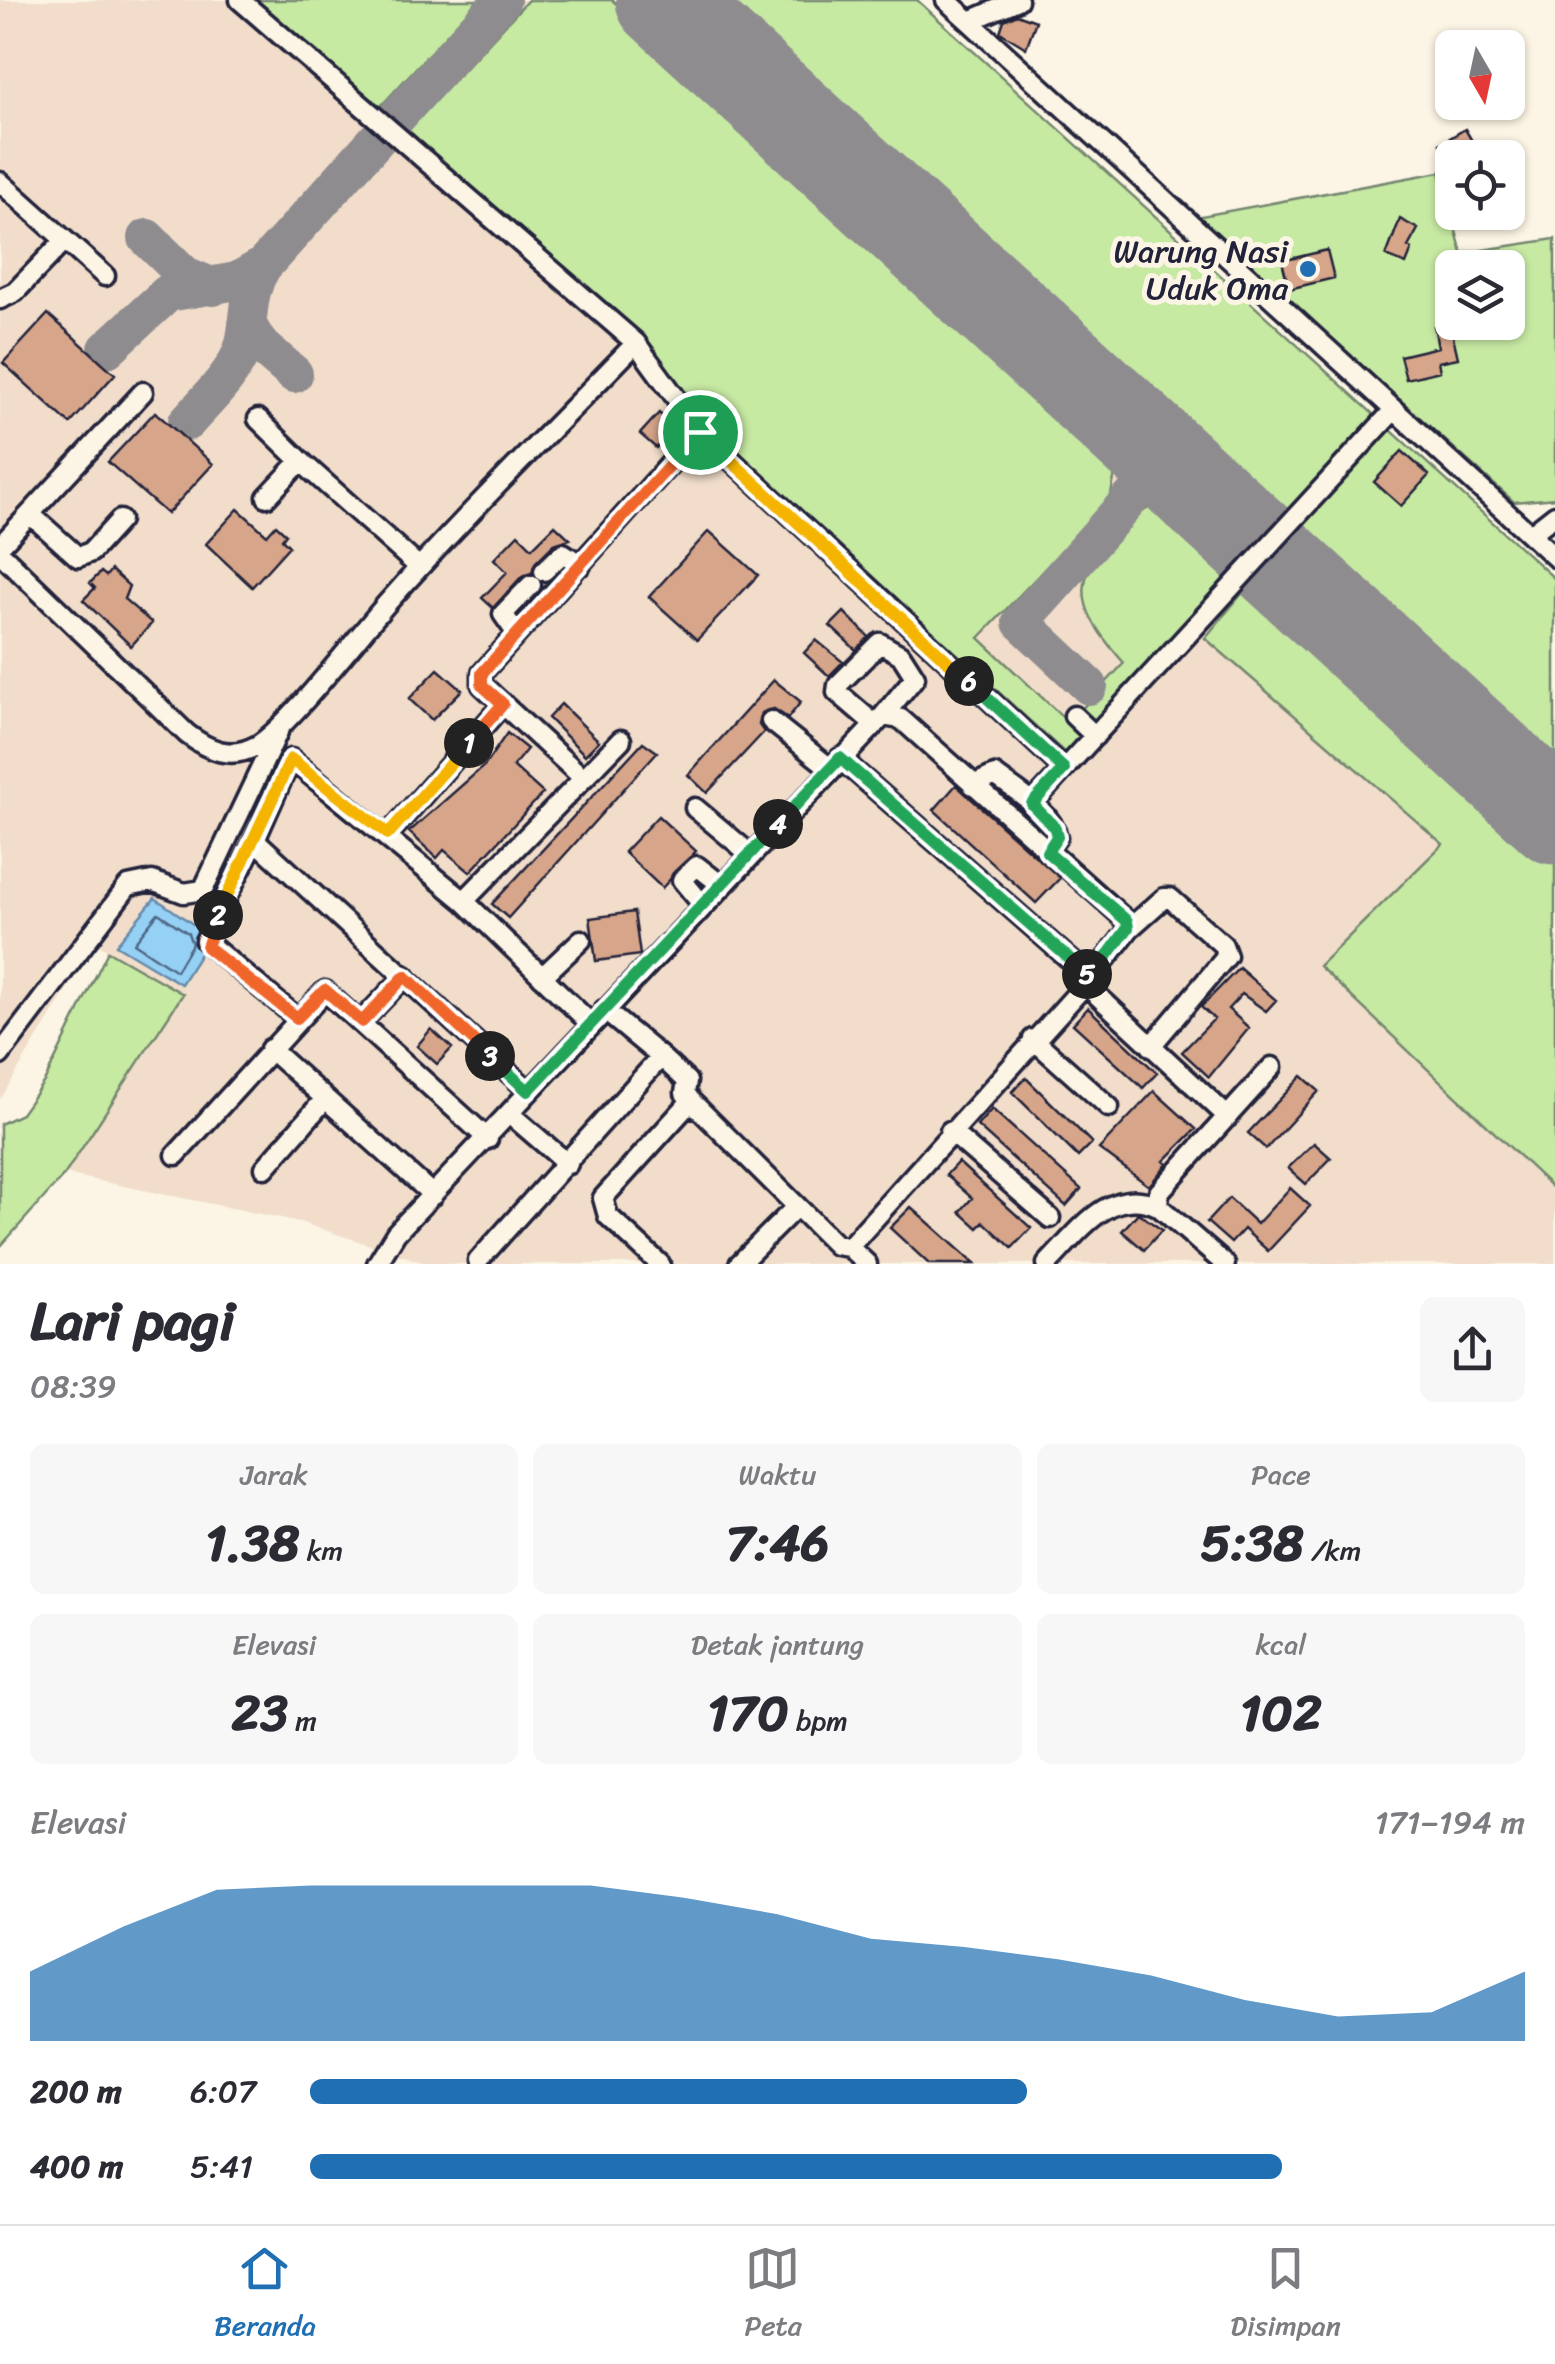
<!DOCTYPE html>
<html lang="id">
<meta charset="utf-8">
<style>
:root{--surface:#fff;--page:#f7f7f7;--text:#2b2b33;--muted:#7c7c81;--line:#e1e1e2;--accent:#1f6fb2}
body{margin:0;font-family:Sriracha,sans-serif;background:var(--page);color:var(--text);height:100vh;display:flex;flex-direction:column;font-size:38px;white-space:nowrap}
*{box-sizing:border-box;margin:0}
p{font-size:32px;color:var(--muted)}
.icon{flex:none;width:55px;height:55px;fill:none;stroke:currentColor;stroke-width:2;stroke-linecap:round;stroke-linejoin:round}
.map{position:relative;height:1264px;overflow:hidden}
.details{display:flex;flex-direction:column;background:var(--surface);flex:1}
.details>*{flex:none}
.needle{width:65px;rotate:171deg}
.buttons{position:absolute;left:1435px;top:30px;display:grid;gap:20px}
.buttons a{display:grid;place-items:center;width:90px;height:90px;border-radius:15px;background:var(--surface);box-shadow:0 2px 8px #0004;font-size:50px}
.pin{position:absolute;display:grid;place-items:center;width:85px;height:85px;color:#fff;margin:-42px;border:5px solid #fff;border-radius:50%;box-shadow:0 2px 10px #0007}
.km{position:absolute;width:50px;height:50px;margin:-25px;border-radius:50%;background:#222;color:#fff;font-size:28px;line-height:50px;text-align:center}
.round{display:grid;place-items:center;flex:none;width:105px;height:105px;border-radius:15px;background:var(--page)}
.overview{display:flex;align-items:center;justify-content:space-between;height:170px;padding:0 30px}
h1{font-size:55px;font-weight:800;line-height:75px}
.metrics{display:grid;grid-template-columns:repeat(3,1fr);gap:15px;height:170px;padding:10px 30px}
.metrics div{display:grid;align-content:center;border-radius:15px;background:var(--page);text-align:center}
.metrics b{font-size:50px;font-weight:800}
.metrics small{font-size:28px;font-weight:400}
.metrics p{font-size:28px}
.chart{height:280px;padding:20px 30px}
.chart p{display:flex;justify-content:space-between}
.chart svg{width:100%;height:180px;margin-top:10px;fill:var(--accent);opacity:.7}
ul{padding:0 30px;list-style:none;font-size:32px}
li{display:grid;grid-template-columns:160px 120px 1fr;align-items:center;height:75px}
li i{height:25px;border-radius:12px;background:var(--accent)}
.menu{display:flex;justify-content:space-around;align-items:center;height:140px;border-top:2px solid var(--line);background:var(--surface);font-size:28px;color:var(--muted)}
.menu a{display:grid;justify-items:center;gap:5px}
.menu .current{color:var(--accent)}
.map>svg:first-child{display:block}
</style>
<div class="map">
<svg width="1555" height="1264" viewBox="0 0 1555 1264">
<rect width="100%" height="100%" fill="#fcf5e5"/>
<filter id="ink" filterUnits="userSpaceOnUse"><feTurbulence type="fractalNoise" baseFrequency=".01" numOctaves="2"/><feDisplacementMap in="SourceGraphic" scale="20" xChannelSelector="R" yChannelSelector="G"/><feConvolveMatrix kernelMatrix="1 2 1 2 8 2 1 2 1" color-interpolation-filters="sRGB"/></filter>
<g filter="url(#ink)">
<path fill="#f1ddca" d="M 0,0 L 917,0 L 1555,579 L 1555,1264 L 428,1264 L 300,1222 L 65,1174 L 105,1105 L 183,994 L 95,943 L 0,1100 Z"/>
<path fill="#c7eaa3" stroke="#74866f" stroke-width="2.5" fill-rule="evenodd" d="M 257,0 L 478,0 L 380,107 Z
M 528,0 L 612,0 L 621,8 L 659,17 L 1112,435 L 1118,457 L 1110,500 L 979,638 L 1085,738 L 1067,755 L 702,419 L 641,344 L 408,130 Z
M 689,0 L 917,0 L 1555,579 L 1555,792 Z
M 1440,172 L 1462,253 L 1555,239 L 1555,498 L 1514,502 L 1196,217 ZM 1452,268 L 1508,268 L 1508,322 L 1452,322 Z
M 1159,504 L 1194,510 L 1251,563 L 1098,728 L 1079,712 L 1124,663 C 1088,621 1064,589 1108,541 C 1122,525 1139,510 1159,504 Z
M 1261,571 L 1555,840 L 1555,1190 L 1319,966 L 1443,844 L 1205,638 Z
M 108,951 L 183,994 L 65,1174 L 0,1247 L 0,1124 L 21,1114 L 45,1080 Z"/>
<path fill="#95d1f5" stroke="#678bab" stroke-width="2.5" d="M 155,898 L 200,929 L 205,946 L 181,984 L 116,945 Z"/>
<g fill="none" stroke-linecap="round" stroke-linejoin="round">
<path stroke="#506885" stroke-width="2.5" d="M 158,913 L 188,933 L 192,944 L 176,971 L 134,943 Z"/>
<path stroke="#8f8c90" stroke-width="38" d="M 147,238 L 185,275 L 213,287
M 247,324 L 259,344 L 294,374
M 107,349 L 168,293 L 237,281 L 263,266
M 187,422 C 207,399 237,373 244,343 C 251,313 246,293 263,266 L 502,0
M 1089,686 L 1021,622 L 1165,460"/>
<path stroke="#8f8c90" stroke-width="95" d="M 663,0 L 1555,817"/>
</g>
<path fill="#d7a68a" stroke="#22223b" stroke-width="2.5" d="M 1017,14 L 1036,21 L 1026,48 L 1000,32 L 1004,20 Z
M 1465,129 L 1475,146 L 1450,161 L 1440,144 Z
M 1400,219 L 1418,229 L 1408,247 L 1412,249 L 1406,264 L 1386,256 Z
M 1327,250 L 1334,278 L 1289,289 L 1282,261 Z
M 48,314 L 115,374 L 70,424 L 3,363 Z
M 1450,323 L 1458,358 L 1438,362 L 1440,371 L 1406,379 L 1400,356 L 1438,347 L 1434,326 Z
M 155,412 L 213,464 L 167,514 L 108,462 Z
M 659,413 L 675,427 L 656,448 L 640,434 Z
M 1402,451 L 1429,475 L 1401,506 L 1374,482 Z
M 238,509 L 267,535 L 276,525 L 286,534 L 282,539 L 289,546 L 252,587 L 206,544 Z
M 555,525 L 570,539 L 554,544 L 535,563 L 532,573 L 522,576 L 493,608 L 482,598 L 507,572 L 494,559 L 518,534 L 532,548 Z
M 709,531 L 758,575 L 697,640 L 649,597 Z
M 111,570 L 129,586 L 124,599 L 152,623 L 131,646 L 83,600 L 95,588 L 90,583 L 101,572 L 106,576 Z
M 844,612 L 869,637 L 856,650 L 830,626 Z
M 816,640 L 843,662 L 829,676 L 804,653 Z
M 438,669 L 462,690 L 432,720 L 409,699 Z
M 774,680 L 801,702 L 788,718 L 774,709 L 762,713 L 759,725 L 764,732 L 707,793 L 688,775 Z
M 561,704 L 599,741 L 585,755 L 548,718 Z
M 507,733 L 527,749 L 513,766 L 543,793 L 470,872 L 444,850 L 437,858 L 409,832 L 485,765 Z
M 643,742 L 657,752 L 508,918 L 492,904 Z
M 956,785 L 1060,878 L 1036,903 L 934,810 Z
M 658,816 L 696,851 L 662,888 L 624,852 Z
M 634,912 L 640,955 L 596,961 L 590,918 Z
M 1239,968 L 1276,1000 L 1266,1011 L 1242,994 L 1228,1009 L 1249,1028 L 1209,1077 L 1182,1052 L 1214,1019 L 1201,1007 Z
M 1088,1008 L 1157,1073 L 1143,1088 L 1073,1024 Z
M 431,1029 L 452,1048 L 437,1064 L 417,1046 Z
M 1302,1076 L 1319,1091 L 1266,1149 L 1248,1133 Z
M 1026,1078 L 1092,1143 L 1078,1157 L 1012,1092 Z
M 1154,1091 L 1196,1129 L 1164,1161 L 1167,1164 L 1149,1186 L 1099,1149 Z
M 992,1109 L 1081,1189 L 1066,1206 L 977,1126 Z
M 1314,1143 L 1331,1158 L 1306,1184 L 1288,1168 Z
M 958,1162 L 1031,1228 L 1012,1248 L 984,1222 L 978,1228 L 960,1212 L 972,1198 L 946,1175 Z
M 1290,1188 L 1310,1206 L 1268,1251 L 1244,1229 L 1231,1243 L 1207,1222 L 1229,1198 L 1257,1224 Z
M 911,1207 L 975,1264 L 929,1264 L 890,1228 Z
M 1138,1213 L 1162,1230 L 1144,1250 L 1122,1231 Z"/>
<g fill="none" stroke-linecap="round" stroke-linejoin="round">
<defs>
<path id="minor" d="M 240,0 L 636,343 L 700,431 L 1064,769
M 946,0 L 1555,557
M 970,21 L 1018,0
M 0,182 L 105,276
M 0,299 L 15,292 L 65,240
M 258,419 L 305,465
M 267,497 L 295,467 L 305,465 L 419,567
M 30,514 L 78,557 L 91,552 L 120,520
M 1532,533 L 1555,515
M 0,546 L 143,392
M 0,553 L 187,734 C 208,750 230,760 256,746 C 285,731 362,631 389,601 C 468,512 553,429 636,343
M 544,571 L 563,553 L 581,565
M 517,634 L 503,614 L 531,585
M 1074,716 L 1095,736
M 771,721 L 830,768
M 872,722 L 837,692 L 838,685 L 880,643 L 901,655 L 915,677 L 883,716
M 840,758 L 1091,978
M 583,778 L 482,685 L 482,673 L 700,431
M 973,785 L 995,775 C 1014,790 1052,811 1057,837 L 1047,852
M 1032,804 L 1394,410
M 695,808 L 750,854
M 388,835 L 503,704
M 255,840 L 205,941 L 297,1018
M 464,901 L 621,740
M 702,904 L 682,880 L 697,866 L 720,884
M 1129,929 L 1164,898 L 1170,898 L 1223,945 L 1227,956 L 1151,1046
M 542,977 L 581,940
M 1085,984 L 1228,1117
M 362,1021 L 405,976
M 1033,1039 L 1109,1107
M 270,1049 L 433,1195
M 0,1055 L 128,886 L 152,881 L 184,893 L 203,890 L 278,732
M 529,1091 L 255,840 L 291,759 L 464,901 L 591,1024
M 510,1114 L 568,1164
M 950,1131 L 1050,1218
M 176,1155 L 325,991 L 488,1139
M 265,1168 L 325,1099
M 849,1247 L 867,1264
M 478,1261 L 661,1057 L 604,1010
M 377,1264 L 396,1233 L 883,716 L 901,719 L 1127,921 L 1129,929 L 1091,978 L 849,1247 L 836,1245 L 691,1101 L 685,1093 L 687,1081 L 661,1057
M 660,1264 L 608,1216 L 603,1198 L 691,1101
M 739,1264 L 797,1206
M 1047,1264 C 1079,1232 1110,1184 1158,1206
M 1225,1264 L 1158,1206 L 1159,1192 L 1272,1067"/>
</defs>
<use href="#minor" stroke="#22223b" stroke-width="25"/>
<use href="#minor" stroke="#fcf5e5" stroke-width="18"/>
</g>
</g>
<g fill="none" stroke-linecap="round" stroke-linejoin="round" filter="url(#ink)">
<defs>
<path id="split-1" d="M 469,743 L 503,704 L 482,685 L 482,673 L 700,432"/>
<path id="split-2" d="M 218,915 L 291,759 L 388,834 L 469,743"/>
<path id="split-3" d="M 218,915 L 207,947 L 297,1018 L 325,990 L 362,1022 L 405,976 L 490,1056"/>
<path id="split-4" d="M 490,1056 L 528,1091 L 778,824"/>
<path id="split-5" d="M 778,824 L 840,758 L 1087,974"/>
<path id="split-6" d="M 969,681 L 1064,769 L 1032,804 L 1055,828 L 1057,837 L 1047,852 L 1127,921 L 1128,928 L 1091,978 L 1087,974"/>
<path id="split-7" d="M 700,432 L 969,681"/>
</defs>
<use href="#split-1" stroke="#fff" stroke-width="20"/>
<use href="#split-2" stroke="#fff" stroke-width="20"/>
<use href="#split-3" stroke="#fff" stroke-width="20"/>
<use href="#split-4" stroke="#fff" stroke-width="20"/>
<use href="#split-5" stroke="#fff" stroke-width="20"/>
<use href="#split-6" stroke="#fff" stroke-width="20"/>
<use href="#split-7" stroke="#fff" stroke-width="20"/>
<use href="#split-1" stroke="#f0652b" stroke-width="12"/>
<use href="#split-2" stroke="#f5b400" stroke-width="12"/>
<use href="#split-3" stroke="#f0652b" stroke-width="12"/>
<use href="#split-4" stroke="#22a559" stroke-width="12"/>
<use href="#split-5" stroke="#22a559" stroke-width="12"/>
<use href="#split-6" stroke="#22a559" stroke-width="12"/>
<use href="#split-7" stroke="#f5b400" stroke-width="12"/>
</g>
<circle fill="#1f6fb2" stroke="#fcf5e5" stroke-width="4" cx="1308" cy="269" r="10"/>
<g text-anchor="middle" dominant-baseline="central" stroke-width="10" stroke-linejoin="round" paint-order="stroke">
<g font-size="32" fill="#22223b" stroke="#fcf5e5" text-anchor="end">
<text x="1288" y="251">Warung Nasi<tspan x="1288" dy="37">Uduk Oma</tspan></text>
</g>
</g>
</svg>
<div class="buttons">
<a><svg class="needle" viewBox="-14 -14 28 28"><path d="M0-13l5 13h-10z" fill="#e53935"/><path d="M0 13l5-13h-10z" fill="#7c7c81"/></svg></a>
<a><svg class="icon" aria-label="locate" viewBox="0 0 24 24"><circle cx="12" cy="12" r="6"/><path d="M12 2v4M12 18v4M2 12h4M18 12h4"/></svg></a>
<a><svg class="icon" aria-label="layers" viewBox="0 0 24 24"><path d="M12 4l9 5-9 5-9-5zM3 14l9 5 9-5"/></svg></a>
</div>
<div class="pin" style="left:700px;top:432px;background:#1e9e55"><svg class="icon" aria-label="arrive" viewBox="0 0 24 24"><path d="M6 21V4h12l-3 4 3 4H6"/></svg></div>
<b class="km" style="left:469px;top:743px">1</b>
<b class="km" style="left:218px;top:915px">2</b>
<b class="km" style="left:490px;top:1056px">3</b>
<b class="km" style="left:778px;top:824px">4</b>
<b class="km" style="left:1087px;top:974px">5</b>
<b class="km" style="left:969px;top:681px">6</b>
</div>
<section class="details">
<div class="overview"><div><h1>Lari pagi</h1><p>08:39</p></div><a class="round"><svg class="icon" aria-label="share" viewBox="0 0 24 24"><path d="M12 15V3M7 8l5-5 5 5M5 13v7h14v-7"/></svg></a></div>
<div class="metrics">
<div><p>Jarak</p><b>1.38<small> km</small></b></div>
<div><p>Waktu</p><b>7:46</b></div>
<div><p>Pace</p><b>5:38<small> /km</small></b></div>
</div>
<div class="metrics">
<div><p>Elevasi</p><b>23<small> m</small></b></div>
<div><p>Detak jantung</p><b>170<small> bpm</small></b></div>
<div><p>kcal</p><b>102</b></div>
</div>
<div class="chart"><p><span>Elevasi</span>171–194 m</p>
<svg viewBox="0 0 160 44" preserveAspectRatio="none"><path d="M0 44V27L10 16L20 7L30 6L40 6L50 6L60 6L70 9L80 13L90 19L100 21L110 24L120 28L130 34L140 38L150 37L160 27V44z"/></svg>
</div>
<ul>
<li><b>200 m</b>6:07<i style="width:59%"></i></li>
<li><b>400 m</b>5:41<i style="width:80%"></i></li>
</ul>
</section>
<nav class="menu">
<a class="current"><svg class="icon" aria-label="home" viewBox="0 0 24 24"><path d="M3 11l9-7 9 7M6 9v11h12V9"/></svg>Beranda</a>
<a><svg class="icon" aria-label="map" viewBox="0 0 24 24"><path d="M3 6l6-2 6 2 6-2v14l-6 2-6-2-6 2zM9 4v14M15 6v14"/></svg>Peta</a>
<a><svg class="icon" aria-label="saved" viewBox="0 0 24 24"><path d="M7 4h10v16l-5-4-5 4z"/></svg>Disimpan</a>
</nav>
